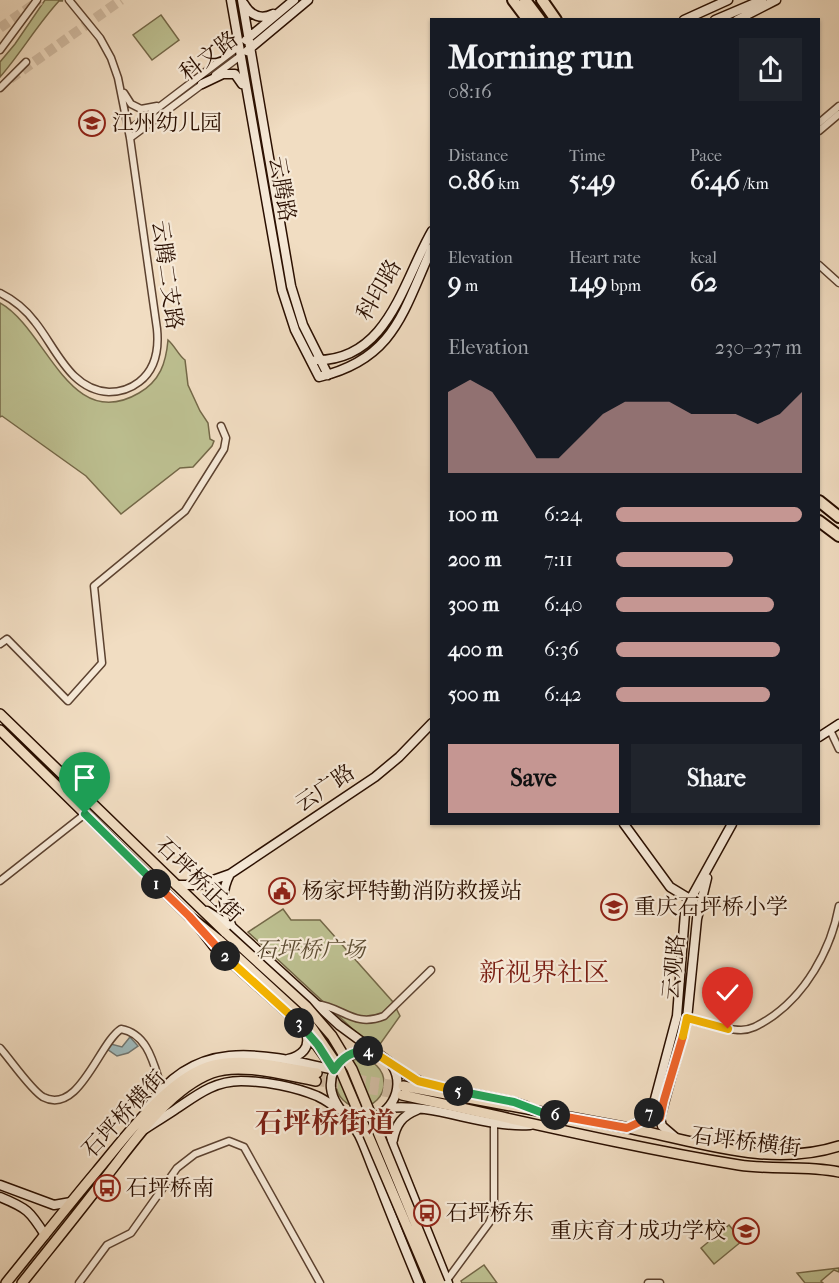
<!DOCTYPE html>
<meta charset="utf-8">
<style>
:root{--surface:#171b24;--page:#20242c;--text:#f1f3f6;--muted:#9ea1a6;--accent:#c59692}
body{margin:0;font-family:"IM FELL French Canon","Noto Serif SC",serif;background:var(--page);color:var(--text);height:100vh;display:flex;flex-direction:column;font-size:22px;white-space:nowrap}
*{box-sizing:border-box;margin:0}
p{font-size:20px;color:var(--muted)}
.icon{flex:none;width:33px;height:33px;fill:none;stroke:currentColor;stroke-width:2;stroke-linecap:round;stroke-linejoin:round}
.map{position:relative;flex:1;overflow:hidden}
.side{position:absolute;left:430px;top:18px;width:390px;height:807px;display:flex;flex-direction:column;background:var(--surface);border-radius:0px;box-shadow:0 2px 4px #0004}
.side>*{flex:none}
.pin{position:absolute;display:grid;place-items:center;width:51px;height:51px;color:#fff;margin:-62px -26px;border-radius:50% 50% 50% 0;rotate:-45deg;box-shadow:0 0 6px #0007}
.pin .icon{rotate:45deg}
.km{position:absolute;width:30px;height:30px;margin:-15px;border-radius:50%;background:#222;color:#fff;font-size:16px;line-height:30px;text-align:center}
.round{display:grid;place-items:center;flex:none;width:63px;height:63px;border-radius:0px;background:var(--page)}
.overview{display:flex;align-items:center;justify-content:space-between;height:102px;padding:0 18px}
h1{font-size:33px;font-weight:800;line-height:45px}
.figures{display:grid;grid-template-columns:repeat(3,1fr);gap:9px;height:102px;padding:6px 18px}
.figures div{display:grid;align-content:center}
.figures b{font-size:26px;font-weight:800}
.figures small{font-size:16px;font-weight:400}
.figures p{font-size:16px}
.chart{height:168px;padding:12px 18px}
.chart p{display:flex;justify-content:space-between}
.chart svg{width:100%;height:108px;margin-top:6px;fill:var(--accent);opacity:.7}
.action{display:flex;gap:12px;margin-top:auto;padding:12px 18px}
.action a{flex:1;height:69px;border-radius:0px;background:var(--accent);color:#111;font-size:24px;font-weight:800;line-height:69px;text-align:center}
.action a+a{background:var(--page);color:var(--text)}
ul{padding:0 18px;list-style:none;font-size:20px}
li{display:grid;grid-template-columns:96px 72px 1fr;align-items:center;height:45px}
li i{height:15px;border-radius:8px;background:var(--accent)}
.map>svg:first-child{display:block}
</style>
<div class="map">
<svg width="839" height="1283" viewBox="0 0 839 1283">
<rect width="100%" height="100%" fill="#f1ddc2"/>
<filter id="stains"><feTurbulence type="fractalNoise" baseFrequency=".00333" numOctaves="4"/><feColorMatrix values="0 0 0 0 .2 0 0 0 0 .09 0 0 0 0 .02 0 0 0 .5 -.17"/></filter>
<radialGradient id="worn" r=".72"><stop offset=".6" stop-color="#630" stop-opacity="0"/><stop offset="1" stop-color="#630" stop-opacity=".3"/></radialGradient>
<path fill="#bdc091" stroke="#746848" stroke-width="1.5" d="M 45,0 L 61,0 L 63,1 L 59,1 C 37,25 21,53 0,77 L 0,62 L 15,44 Z
M 161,15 L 179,40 L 152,60 L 133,35 Z
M 0,303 C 47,329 69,434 139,393 C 160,381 166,363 168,340 C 175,346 179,356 185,360 L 188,385 L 200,411 L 208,423 L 210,439 L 214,441 L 212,446 L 193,467 L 180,468 L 121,514 L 86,476 L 2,416 L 0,417 Z
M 283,909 L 291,920 L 320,920 L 393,1002 L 400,1016 L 378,1047 L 359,1035 L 248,932 Z
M336 1083a24 24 0 1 1 48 0a24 24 0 1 1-48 0Z
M 729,1225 L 742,1241 L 714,1264 L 701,1248 Z
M 484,1265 L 497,1283 L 462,1283 L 461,1281 Z
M 839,1268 L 839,1272 L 834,1270 L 821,1281 L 823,1283 L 805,1283 L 797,1273 Z"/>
<path fill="#9ebabd" stroke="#707671" stroke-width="1.5" d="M 130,1037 L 138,1046 L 128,1053 L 117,1056 L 107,1049 L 111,1044 L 122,1047 Z"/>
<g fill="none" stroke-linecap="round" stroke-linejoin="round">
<path stroke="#d3bea5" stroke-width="9" stroke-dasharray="9 4.5" stroke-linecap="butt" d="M 317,1073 L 403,1086
M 316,1081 L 402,1095"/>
<path stroke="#d3bea5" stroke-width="10" stroke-dasharray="10 5" stroke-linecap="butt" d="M 0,28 L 40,0
M 10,79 L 121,0"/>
<defs>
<path id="street" d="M 0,50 L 37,0
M 215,75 L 239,57
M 0,88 L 26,62
M 124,93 L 131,104 L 141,109 L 157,106
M 819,123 L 839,106
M 129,130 L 238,47
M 819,131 L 839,114
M 130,138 L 204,83
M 819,265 L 839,283
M 0,293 C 14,300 26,310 35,322 C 56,348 70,390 109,392 C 120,392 130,389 139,382 C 156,369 159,349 157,329 L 130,138 L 118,78 L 111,58 L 100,38 L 69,0
M 0,644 L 7,639 L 68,701 L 102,663 L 94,586 L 185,511 L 224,449 L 226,438 L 221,426
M 830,730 L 839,749
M 0,881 L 85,814
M 316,1004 C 343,1007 354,1028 384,1016 L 431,970
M 687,1019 C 704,1023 723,1030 741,1030 C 751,1030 759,1025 767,1020 C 805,996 831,950 839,906
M 0,1048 C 10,1059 31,1090 43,1097 C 79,1116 99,1043 121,1029 C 149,1034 154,1066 162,1089
M 447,1280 L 489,1223 L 494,1212 L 494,1122
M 79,1283 L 107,1245 L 131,1233 L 177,1168 L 195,1154 L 229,1141 L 244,1147 L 320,1283
M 648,1283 L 660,1283"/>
<path id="secondary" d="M 231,0 L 282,290 L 295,330 L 319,377 C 395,359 403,311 432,248
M 242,0 L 291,286 L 303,325 L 328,375
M 244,4 C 251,16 261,20 273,14
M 684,20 L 728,0
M 715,20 L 762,0
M 737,20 L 776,0
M 246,40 L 294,0
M 247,51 L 308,0
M 202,84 L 223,74 L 235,74 L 242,84
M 316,360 C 388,361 403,281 432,231
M 819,737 L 839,724
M 624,824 L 670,887 L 693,901
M 230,874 L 375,777 L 399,757 L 432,723
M 209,883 L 211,891 L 218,892 L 223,890
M 176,885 L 199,885 L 230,874 C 220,893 223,908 232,927
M 207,911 L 232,927 L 339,1025 L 407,1075 L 428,1085 L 514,1102 L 526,1106
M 197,925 L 214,947 L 303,1027 L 334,1070
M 372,1052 C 350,1046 329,1065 331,1088 C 333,1106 350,1119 359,1135 C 366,1149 371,1166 378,1181 C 391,1215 405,1249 419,1283
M 288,1059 C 301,1056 311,1048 306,1033
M 388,1108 L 387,1119 L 393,1146 L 448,1283
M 388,1108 C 436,1103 482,1128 530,1125
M 146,1110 C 194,1036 261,1053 334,1070
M 627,1128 C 642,1122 649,1114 655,1099 L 677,1016 L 685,913 L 690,900 L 732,824
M 145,1129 C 155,1122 166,1116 176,1109 C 197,1095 214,1081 241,1081 C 266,1081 295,1087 317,1096 C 332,1103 346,1117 362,1118 C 389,1120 406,1089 393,1067
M 676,1138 L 662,1126 L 660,1118 L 687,1019 L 697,919 L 707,878
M 393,1140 C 396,1124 402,1116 417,1110
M 0,1185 L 54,1205 L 71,1202
M 0,1197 C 27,1208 30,1211 45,1235"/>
<path id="primary" d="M 0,714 L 226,933
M 0,730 L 189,916 L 220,941
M 403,1086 C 477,1100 550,1113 623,1127 C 694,1140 768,1169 839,1146
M 402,1095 C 514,1119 625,1146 739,1165 C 772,1170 806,1165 839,1172
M 6,1283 C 36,1246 65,1209 96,1172 C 124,1139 169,1076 213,1065 C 247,1057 283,1068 317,1073
M 22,1283 C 49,1249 76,1216 102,1182 C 131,1146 167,1090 212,1073 C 240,1062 287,1076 316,1081"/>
<path id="highway" d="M 513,0 L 528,20
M 525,0 L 540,20
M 542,0 L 556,20
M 819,501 L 839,517
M 819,521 L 839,536"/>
</defs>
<use href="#street" stroke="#5c4230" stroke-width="9"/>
<use href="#secondary" stroke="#2a0f00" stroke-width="11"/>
<use href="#primary" stroke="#2a0f00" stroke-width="12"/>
<use href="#highway" stroke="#2a0f00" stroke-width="14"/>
<use href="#street" stroke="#f6e9d7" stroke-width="6"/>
<use href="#secondary" stroke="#f6e9d7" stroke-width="8"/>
<use href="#primary" stroke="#f1ddc2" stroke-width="9"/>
<use href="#highway" stroke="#f1ddc2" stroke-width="10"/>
<defs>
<path id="primary-bridge" d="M 226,933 L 306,1006 L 332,1036 L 352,1069 L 440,1283
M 220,941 L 308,1022 L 340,1069 L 431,1283"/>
</defs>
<use href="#primary-bridge" stroke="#2a0f00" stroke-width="12" stroke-linecap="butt"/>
<use href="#primary-bridge" stroke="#f1ddc2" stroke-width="9"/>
</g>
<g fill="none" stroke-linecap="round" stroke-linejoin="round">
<defs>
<path id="split-1" d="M 85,814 L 156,884"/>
<path id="split-2" d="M 156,884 L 189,916 L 225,956"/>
<path id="split-3" d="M 225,956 L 299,1023"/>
<path id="split-4" d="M 299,1023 L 318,1045 L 334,1070 C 342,1057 353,1050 368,1051"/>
<path id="split-5" d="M 368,1051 L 375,1053 L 418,1081 L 458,1091"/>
<path id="split-6" d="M 458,1091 L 514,1102 L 543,1113 L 555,1115"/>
<path id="split-7" d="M 555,1115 L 627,1128 L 642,1121 L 649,1113"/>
<path id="split-8" d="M 649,1113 L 654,1118 L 660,1118 L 664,1100 L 683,1036"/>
<path id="split-9" d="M 683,1036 L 687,1018 L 728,1029"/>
</defs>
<use href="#split-1" stroke="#fff" stroke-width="12"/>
<use href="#split-2" stroke="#fff" stroke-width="12"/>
<use href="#split-3" stroke="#fff" stroke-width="12"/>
<use href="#split-4" stroke="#fff" stroke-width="12"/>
<use href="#split-5" stroke="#fff" stroke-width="12"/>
<use href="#split-6" stroke="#fff" stroke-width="12"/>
<use href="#split-7" stroke="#fff" stroke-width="12"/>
<use href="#split-8" stroke="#fff" stroke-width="12"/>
<use href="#split-9" stroke="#fff" stroke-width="12"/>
<use href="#split-1" stroke="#22a559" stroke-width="8"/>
<use href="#split-2" stroke="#f0652b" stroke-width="8"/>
<use href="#split-3" stroke="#f5b400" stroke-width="8"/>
<use href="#split-4" stroke="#22a559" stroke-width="8"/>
<use href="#split-5" stroke="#f5b400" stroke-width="8"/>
<use href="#split-6" stroke="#22a559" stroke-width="8"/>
<use href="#split-7" stroke="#f0652b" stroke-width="8"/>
<use href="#split-8" stroke="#f0652b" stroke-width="8"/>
<use href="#split-9" stroke="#f5b400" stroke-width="8"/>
</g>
<defs>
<symbol id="school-ring" viewBox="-11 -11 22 22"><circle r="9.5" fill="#f6e9d7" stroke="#8f2418" stroke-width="1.5"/><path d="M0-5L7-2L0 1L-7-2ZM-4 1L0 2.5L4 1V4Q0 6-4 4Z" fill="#8f2418"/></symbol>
<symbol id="civic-ring" viewBox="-11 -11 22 22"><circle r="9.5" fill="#f6e9d7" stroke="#8f2418" stroke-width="1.5"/><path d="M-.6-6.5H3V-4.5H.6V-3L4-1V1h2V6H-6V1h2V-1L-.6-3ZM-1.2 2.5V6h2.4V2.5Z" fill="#8f2418"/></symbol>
<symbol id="bus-ring" viewBox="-11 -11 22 22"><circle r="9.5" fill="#f6e9d7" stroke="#8f2418" stroke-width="1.5"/><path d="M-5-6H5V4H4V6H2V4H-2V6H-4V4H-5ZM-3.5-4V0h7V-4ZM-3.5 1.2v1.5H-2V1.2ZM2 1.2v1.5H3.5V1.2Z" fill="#8f2418"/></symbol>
</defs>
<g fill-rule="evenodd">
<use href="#school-ring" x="77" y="108" width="30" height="30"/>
<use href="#civic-ring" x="267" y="876" width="30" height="30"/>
<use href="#school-ring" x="599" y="892" width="30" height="30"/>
<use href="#bus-ring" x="92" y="1173" width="30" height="30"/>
<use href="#bus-ring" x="412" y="1198" width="30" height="30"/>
<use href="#school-ring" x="731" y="1216" width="30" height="30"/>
</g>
<g text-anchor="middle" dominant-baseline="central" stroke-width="4.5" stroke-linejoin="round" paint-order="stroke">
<g font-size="22" fill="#2a0f00" stroke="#f6e9d7">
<text transform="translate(209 56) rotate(-37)">科文路</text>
<text transform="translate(282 189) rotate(80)">云腾路</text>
<text transform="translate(167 275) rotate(82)">云腾二支路</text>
<text transform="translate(379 290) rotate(-60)">科印路</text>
<text transform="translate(325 788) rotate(-34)">云广路</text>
<text transform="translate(199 880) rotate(44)">石坪桥正街</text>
<text transform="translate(674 967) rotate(-84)">云观路</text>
<text transform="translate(124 1114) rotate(-47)">石坪桥横街</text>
<text transform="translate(746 1142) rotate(7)">石坪桥横街</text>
</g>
<g font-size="22" fill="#2a0f00" stroke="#f6e9d7" text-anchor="start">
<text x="112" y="123">江州幼儿园</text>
<text x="302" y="891">杨家坪特勤消防救援站</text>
<text x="634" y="907">重庆石坪桥小学</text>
<text x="126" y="1188">石坪桥南</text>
<text x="446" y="1213">石坪桥东</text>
<text x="726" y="1231" text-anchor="end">重庆育才成功学校</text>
</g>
<g font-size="22" font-style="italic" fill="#5d4d33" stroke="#f6e9d7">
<text x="310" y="950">石坪桥广场</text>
</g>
<g font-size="26" fill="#7a1f14" stroke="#f6e9d7">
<text x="544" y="972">新视界社区</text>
</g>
<g font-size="28" font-weight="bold" fill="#7a1f14" stroke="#f6e9d7">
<text x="325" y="1122">石坪桥街道</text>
</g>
</g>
<rect width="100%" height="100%" filter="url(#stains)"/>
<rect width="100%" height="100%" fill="url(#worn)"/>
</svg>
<div class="pin" style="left:85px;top:814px;background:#1e9e55"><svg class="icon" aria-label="arrive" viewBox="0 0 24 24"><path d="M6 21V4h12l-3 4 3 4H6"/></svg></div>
<div class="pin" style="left:728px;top:1029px;background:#d93025"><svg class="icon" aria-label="check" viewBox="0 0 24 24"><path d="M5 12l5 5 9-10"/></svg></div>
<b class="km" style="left:156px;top:884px">1</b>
<b class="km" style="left:225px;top:956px">2</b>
<b class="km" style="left:299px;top:1023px">3</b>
<b class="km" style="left:368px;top:1051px">4</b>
<b class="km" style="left:458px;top:1091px">5</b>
<b class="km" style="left:555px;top:1115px">6</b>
<b class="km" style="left:649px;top:1113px">7</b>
<section class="side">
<div class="overview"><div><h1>Morning run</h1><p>08:16</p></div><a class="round"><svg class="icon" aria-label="share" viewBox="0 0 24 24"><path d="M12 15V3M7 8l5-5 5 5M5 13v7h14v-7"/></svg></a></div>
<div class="figures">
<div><p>Distance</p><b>0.86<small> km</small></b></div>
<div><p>Time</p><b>5:49</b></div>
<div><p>Pace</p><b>6:46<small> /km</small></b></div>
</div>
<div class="figures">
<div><p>Elevation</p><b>9<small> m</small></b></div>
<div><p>Heart rate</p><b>149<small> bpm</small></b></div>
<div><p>kcal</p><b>62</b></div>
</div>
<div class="chart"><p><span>Elevation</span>230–237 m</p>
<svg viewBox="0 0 160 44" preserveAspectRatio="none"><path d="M0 44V11L10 6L20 11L30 24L40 38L50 38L60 29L70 20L80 15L90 15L100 15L110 20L120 20L130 20L140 24L150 20L160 11V44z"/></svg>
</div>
<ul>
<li><b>100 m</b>6:24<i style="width:100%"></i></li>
<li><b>200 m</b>7:11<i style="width:63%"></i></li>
<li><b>300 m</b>6:40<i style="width:85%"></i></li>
<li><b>400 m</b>6:36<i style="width:88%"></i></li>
<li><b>500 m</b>6:42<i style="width:83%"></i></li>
</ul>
<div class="action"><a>Save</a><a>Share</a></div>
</section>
</div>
